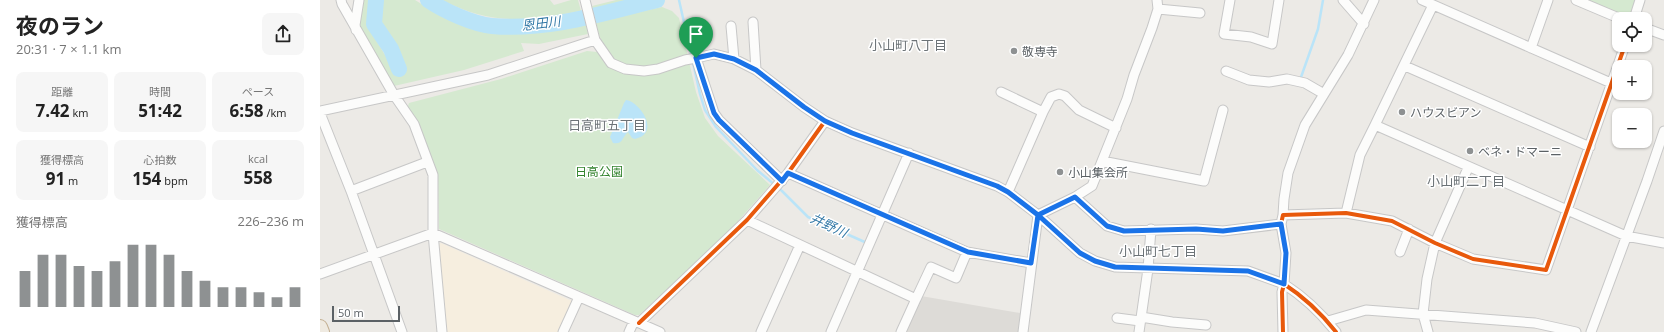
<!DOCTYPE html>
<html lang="ja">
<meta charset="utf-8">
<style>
:root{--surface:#fff;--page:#f6f6f6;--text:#222;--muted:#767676;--accent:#8e9192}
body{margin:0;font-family:"Open Sans","Noto Sans JP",sans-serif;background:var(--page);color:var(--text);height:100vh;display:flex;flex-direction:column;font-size:15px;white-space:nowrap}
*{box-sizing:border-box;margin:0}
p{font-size:13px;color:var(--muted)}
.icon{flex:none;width:22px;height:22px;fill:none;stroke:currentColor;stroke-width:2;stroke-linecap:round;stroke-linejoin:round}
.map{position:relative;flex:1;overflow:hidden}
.drawer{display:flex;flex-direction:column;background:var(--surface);width:320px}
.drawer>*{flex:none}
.buttons{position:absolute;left:1292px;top:12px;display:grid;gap:8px}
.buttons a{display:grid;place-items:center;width:40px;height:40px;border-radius:8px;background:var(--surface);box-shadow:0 1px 3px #0004;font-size:20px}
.scale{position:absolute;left:12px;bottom:10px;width:68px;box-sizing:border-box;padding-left:4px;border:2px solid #5b6165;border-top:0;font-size:11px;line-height:14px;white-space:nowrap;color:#5b6165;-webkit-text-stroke:3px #fff;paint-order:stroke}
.pin{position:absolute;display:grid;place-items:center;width:34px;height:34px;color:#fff;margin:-41px -17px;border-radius:50% 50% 50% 0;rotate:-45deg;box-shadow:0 0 4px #0007}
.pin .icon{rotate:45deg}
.round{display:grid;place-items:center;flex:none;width:42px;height:42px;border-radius:8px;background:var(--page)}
.summary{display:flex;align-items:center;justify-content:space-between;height:68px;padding:0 16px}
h1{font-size:22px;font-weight:700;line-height:30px}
.figures{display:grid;grid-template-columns:repeat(3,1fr);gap:6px;height:68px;padding:4px 16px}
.figures div{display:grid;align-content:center;border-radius:8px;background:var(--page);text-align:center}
.figures b{font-size:17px;font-weight:700}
.figures small{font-size:11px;font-weight:400}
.figures p{font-size:11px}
.chart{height:112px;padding:8px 16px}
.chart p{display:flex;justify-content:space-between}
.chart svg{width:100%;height:72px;margin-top:4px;stroke:var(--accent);stroke-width:6}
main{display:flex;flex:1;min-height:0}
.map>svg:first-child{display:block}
</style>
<main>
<section class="drawer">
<div class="summary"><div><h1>夜のラン</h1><p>20:31 · 7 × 1.1 km</p></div><a class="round"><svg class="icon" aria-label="share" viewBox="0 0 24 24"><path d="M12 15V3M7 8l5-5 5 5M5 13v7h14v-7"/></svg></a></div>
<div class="figures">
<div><p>距離</p><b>7.42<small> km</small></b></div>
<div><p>時間</p><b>51:42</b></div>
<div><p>ペース</p><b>6:58<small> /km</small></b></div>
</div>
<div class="figures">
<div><p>獲得標高</p><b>91<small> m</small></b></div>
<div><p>心拍数</p><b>154<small> bpm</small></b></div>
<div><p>kcal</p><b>558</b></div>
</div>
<div class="chart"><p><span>獲得標高</span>226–236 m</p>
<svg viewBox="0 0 160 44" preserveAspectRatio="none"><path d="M5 44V22M15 44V12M25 44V12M35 44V19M45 44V22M55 44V16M65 44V6M75 44V6M85 44V12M95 44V22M105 44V28M115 44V32M125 44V32M135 44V35M145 44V38M155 44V32"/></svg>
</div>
</section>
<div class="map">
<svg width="1344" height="332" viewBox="0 0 1344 332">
<rect width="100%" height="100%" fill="#eceae6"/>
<path fill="#f6eedf" d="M 121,243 L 252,301 L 239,332 L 126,332 L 117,245 Z"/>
<path fill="#dddbd7" d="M 601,296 L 700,313 L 698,332 L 585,332 Z"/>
<path fill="#d5e9d0" d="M 41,0 L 50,0 L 48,18 L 50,30 L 77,75 L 84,71 L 58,26 L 56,9 L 59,0 L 95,0 L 116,13 L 146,25 L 170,31 L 200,33 L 225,32 L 266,24 L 268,34 L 219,44 L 201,43 L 204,51 L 144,70 L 74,86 L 41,33 L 38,19 Z
M 122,0 L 230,0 L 234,5 L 251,0 L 258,0 L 261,11 C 208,21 172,26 122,0 Z
M 296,0 L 320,0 L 274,11 L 272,6 Z
M 1268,0 L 1316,0 L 1310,18 Z
M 342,7 L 352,11 L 359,18 L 376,92 L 385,118 L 398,136 L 450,185 L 403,238 L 319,315 L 315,315 L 119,229 L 118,176 L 97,121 L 87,109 L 89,103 L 181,79 L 267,51 L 277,52 L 281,40 L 274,21 Z"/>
<path fill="#bae4f8" d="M 306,100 C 319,101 342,133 315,139 L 312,138 L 308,132 C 302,137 303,145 293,143 L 290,137 L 304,103 Z"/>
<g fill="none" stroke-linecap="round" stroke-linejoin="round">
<path stroke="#bae4f8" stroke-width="2.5" d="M 359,0 L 380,94 L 385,110 L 396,127 L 437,170 L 462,191 L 488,217 L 547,243
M 980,80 L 998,29 L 1003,0"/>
<path stroke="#bae4f8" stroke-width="16" d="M 56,0 L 54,24 L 71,49 L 79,69
M 108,0 C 124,11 153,24 172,26 C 228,31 284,13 337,0"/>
<defs>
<path id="minor" d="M 21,0 L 22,4 L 74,95 L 94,124 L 113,175 L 113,233 L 122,332
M 265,0 L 275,40 L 291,63 L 305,69 L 324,71 L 338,69 L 365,60 L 376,58 L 394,113 L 399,120 L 462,181
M 910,0 L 904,34 L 931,37 L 952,44 L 959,0
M 1023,0 L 1044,24
M 1102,0 L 1291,83
M 1256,0 L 1301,19
M 1113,5 L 1055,125 L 1306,236 L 1344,243
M 838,9 L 880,13
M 1314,19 L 1320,0
M 433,22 L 436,70
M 411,26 L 414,59
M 1325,28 L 1344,35
M 36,30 L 35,25 L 39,0
M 1211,48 L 1228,0
M 376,58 L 394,54 L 414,59 L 436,70 L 484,107 L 505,121
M 1085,66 L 1270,147
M 906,71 L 929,80 L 949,82 L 967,79 L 985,83 L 1004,94
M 681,92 L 723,112 L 688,192
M 0,111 L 168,75 L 275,40
M 723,112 L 731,97 L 739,94 L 745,96 L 759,110 L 796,128
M 0,113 L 31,191 L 82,332
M 782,161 L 884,181 L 903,110
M 468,173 L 647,252 L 711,263
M 31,191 L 107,162
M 755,197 L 787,226 L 804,231 L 876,229 L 903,231 L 961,224
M 1026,213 L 1040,155 L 1055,125
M 718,215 L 755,197 L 772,186 L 807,99 L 814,75 L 832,28 L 838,9 L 837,0
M 963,215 L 964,199 L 968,173 L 985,125 L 1028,55 L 1054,0
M 427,220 L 596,299 L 581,332
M 1080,252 L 1089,229
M 0,274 L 113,233 L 340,332
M 596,299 L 611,267 L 636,278 L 647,252
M 821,317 L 852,322 L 886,325
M 797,318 L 820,321
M 1008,321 L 1046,310 L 1215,323 L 1256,332
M 319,323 L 427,220 L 468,173 L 505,121 L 532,133 L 677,186 L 688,192 L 718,215 L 760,253 L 775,261 L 795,267 L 928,271 L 964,284 L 962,292 L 963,332
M 243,332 L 259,297
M 309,332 L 314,321
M 441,332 L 480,245
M 511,332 L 589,153
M 703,332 L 718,215
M 819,332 L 828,269 L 831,229
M 1016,332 C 1001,313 984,297 964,284 L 966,253 L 961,224 L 963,215 L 1026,213 L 1072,221 L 1115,243 L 1153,259 L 1226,270 L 1305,45
M 1108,332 L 1103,314 L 1107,279 L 1115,243 L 1148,168
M 1271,332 L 1327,181 L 1344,131"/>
<path id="highway" d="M 0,327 L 2,332"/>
</defs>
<use href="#minor" stroke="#c7c7c7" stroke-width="11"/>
<use href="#highway" stroke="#c4b093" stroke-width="16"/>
<use href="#minor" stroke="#fcfcfb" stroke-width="9"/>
<use href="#highway" stroke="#efeae1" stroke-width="14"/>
<defs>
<path id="cycleway" d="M 319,323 L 427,220 L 468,173 L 505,121 L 532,133 L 677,186 L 688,192 L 718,215 L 760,253 L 775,261 L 795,267 L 928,271 L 964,284 L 962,292 L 963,332
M 1016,332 C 1001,313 984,297 964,284 L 966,253 L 961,224 L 963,215 L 1026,213 L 1072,221 L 1115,243 L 1153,259 L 1226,270 L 1305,45"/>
</defs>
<use href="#cycleway" stroke="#fff" stroke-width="6"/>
<use href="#cycleway" stroke="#e8590c" stroke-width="4"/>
</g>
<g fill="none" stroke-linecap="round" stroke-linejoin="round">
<defs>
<path id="route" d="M 376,58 L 394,113 L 399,120 L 462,181 L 468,173 L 648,252 L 711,263 L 718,215 L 755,197 L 787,226 L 804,231 L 876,229 L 903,231 L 961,224 L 966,253 L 964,284 L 928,271 L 795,267 L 775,261 L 760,253 L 718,215 L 688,192 L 677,186 L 532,133 L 505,121 L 484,107 L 436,70 L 414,59 L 394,54 L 376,58"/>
</defs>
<use href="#route" stroke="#fff" stroke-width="8"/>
<use href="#route" stroke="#1a73e8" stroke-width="5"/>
</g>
<g fill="#8e9192" stroke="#fff" stroke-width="1.5">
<circle cx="694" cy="51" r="4"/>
<circle cx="1082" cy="112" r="4"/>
<circle cx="1150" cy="151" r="4"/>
<circle cx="740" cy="172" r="4"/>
</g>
<g text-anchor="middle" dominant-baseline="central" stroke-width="3" stroke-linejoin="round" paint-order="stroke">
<g font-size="12" fill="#5b6165" stroke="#fff" text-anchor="start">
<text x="702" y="51">敬専寺</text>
<text x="1090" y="112">ハウスビアン</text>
<text x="1158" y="151">ベネ・ドマーニ</text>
<text x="748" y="172">小山集会所</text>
</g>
<g font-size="12" fill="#32832d" stroke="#fff">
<text x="279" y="171">日高公園</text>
</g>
<g font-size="13" font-style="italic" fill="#3379a7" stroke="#fff">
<text transform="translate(221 23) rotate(-7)">恩田川</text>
<text transform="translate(509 225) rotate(25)">井野川</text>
</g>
<g font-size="13" fill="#6c7377" stroke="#fff">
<text x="588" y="45">小山町八丁目</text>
<text x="287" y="125">日高町五丁目</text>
<text x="1146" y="181">小山町二丁目</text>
<text x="838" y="251">小山町七丁目</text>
</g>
</g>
</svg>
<div class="buttons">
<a><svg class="icon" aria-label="locate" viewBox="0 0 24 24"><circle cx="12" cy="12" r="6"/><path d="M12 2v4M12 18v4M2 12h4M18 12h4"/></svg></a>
<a>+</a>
<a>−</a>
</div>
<div class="scale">50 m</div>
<div class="pin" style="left:376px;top:58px;background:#1e9e55"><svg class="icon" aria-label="arrive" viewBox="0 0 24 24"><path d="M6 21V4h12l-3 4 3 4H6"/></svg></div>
</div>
</main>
